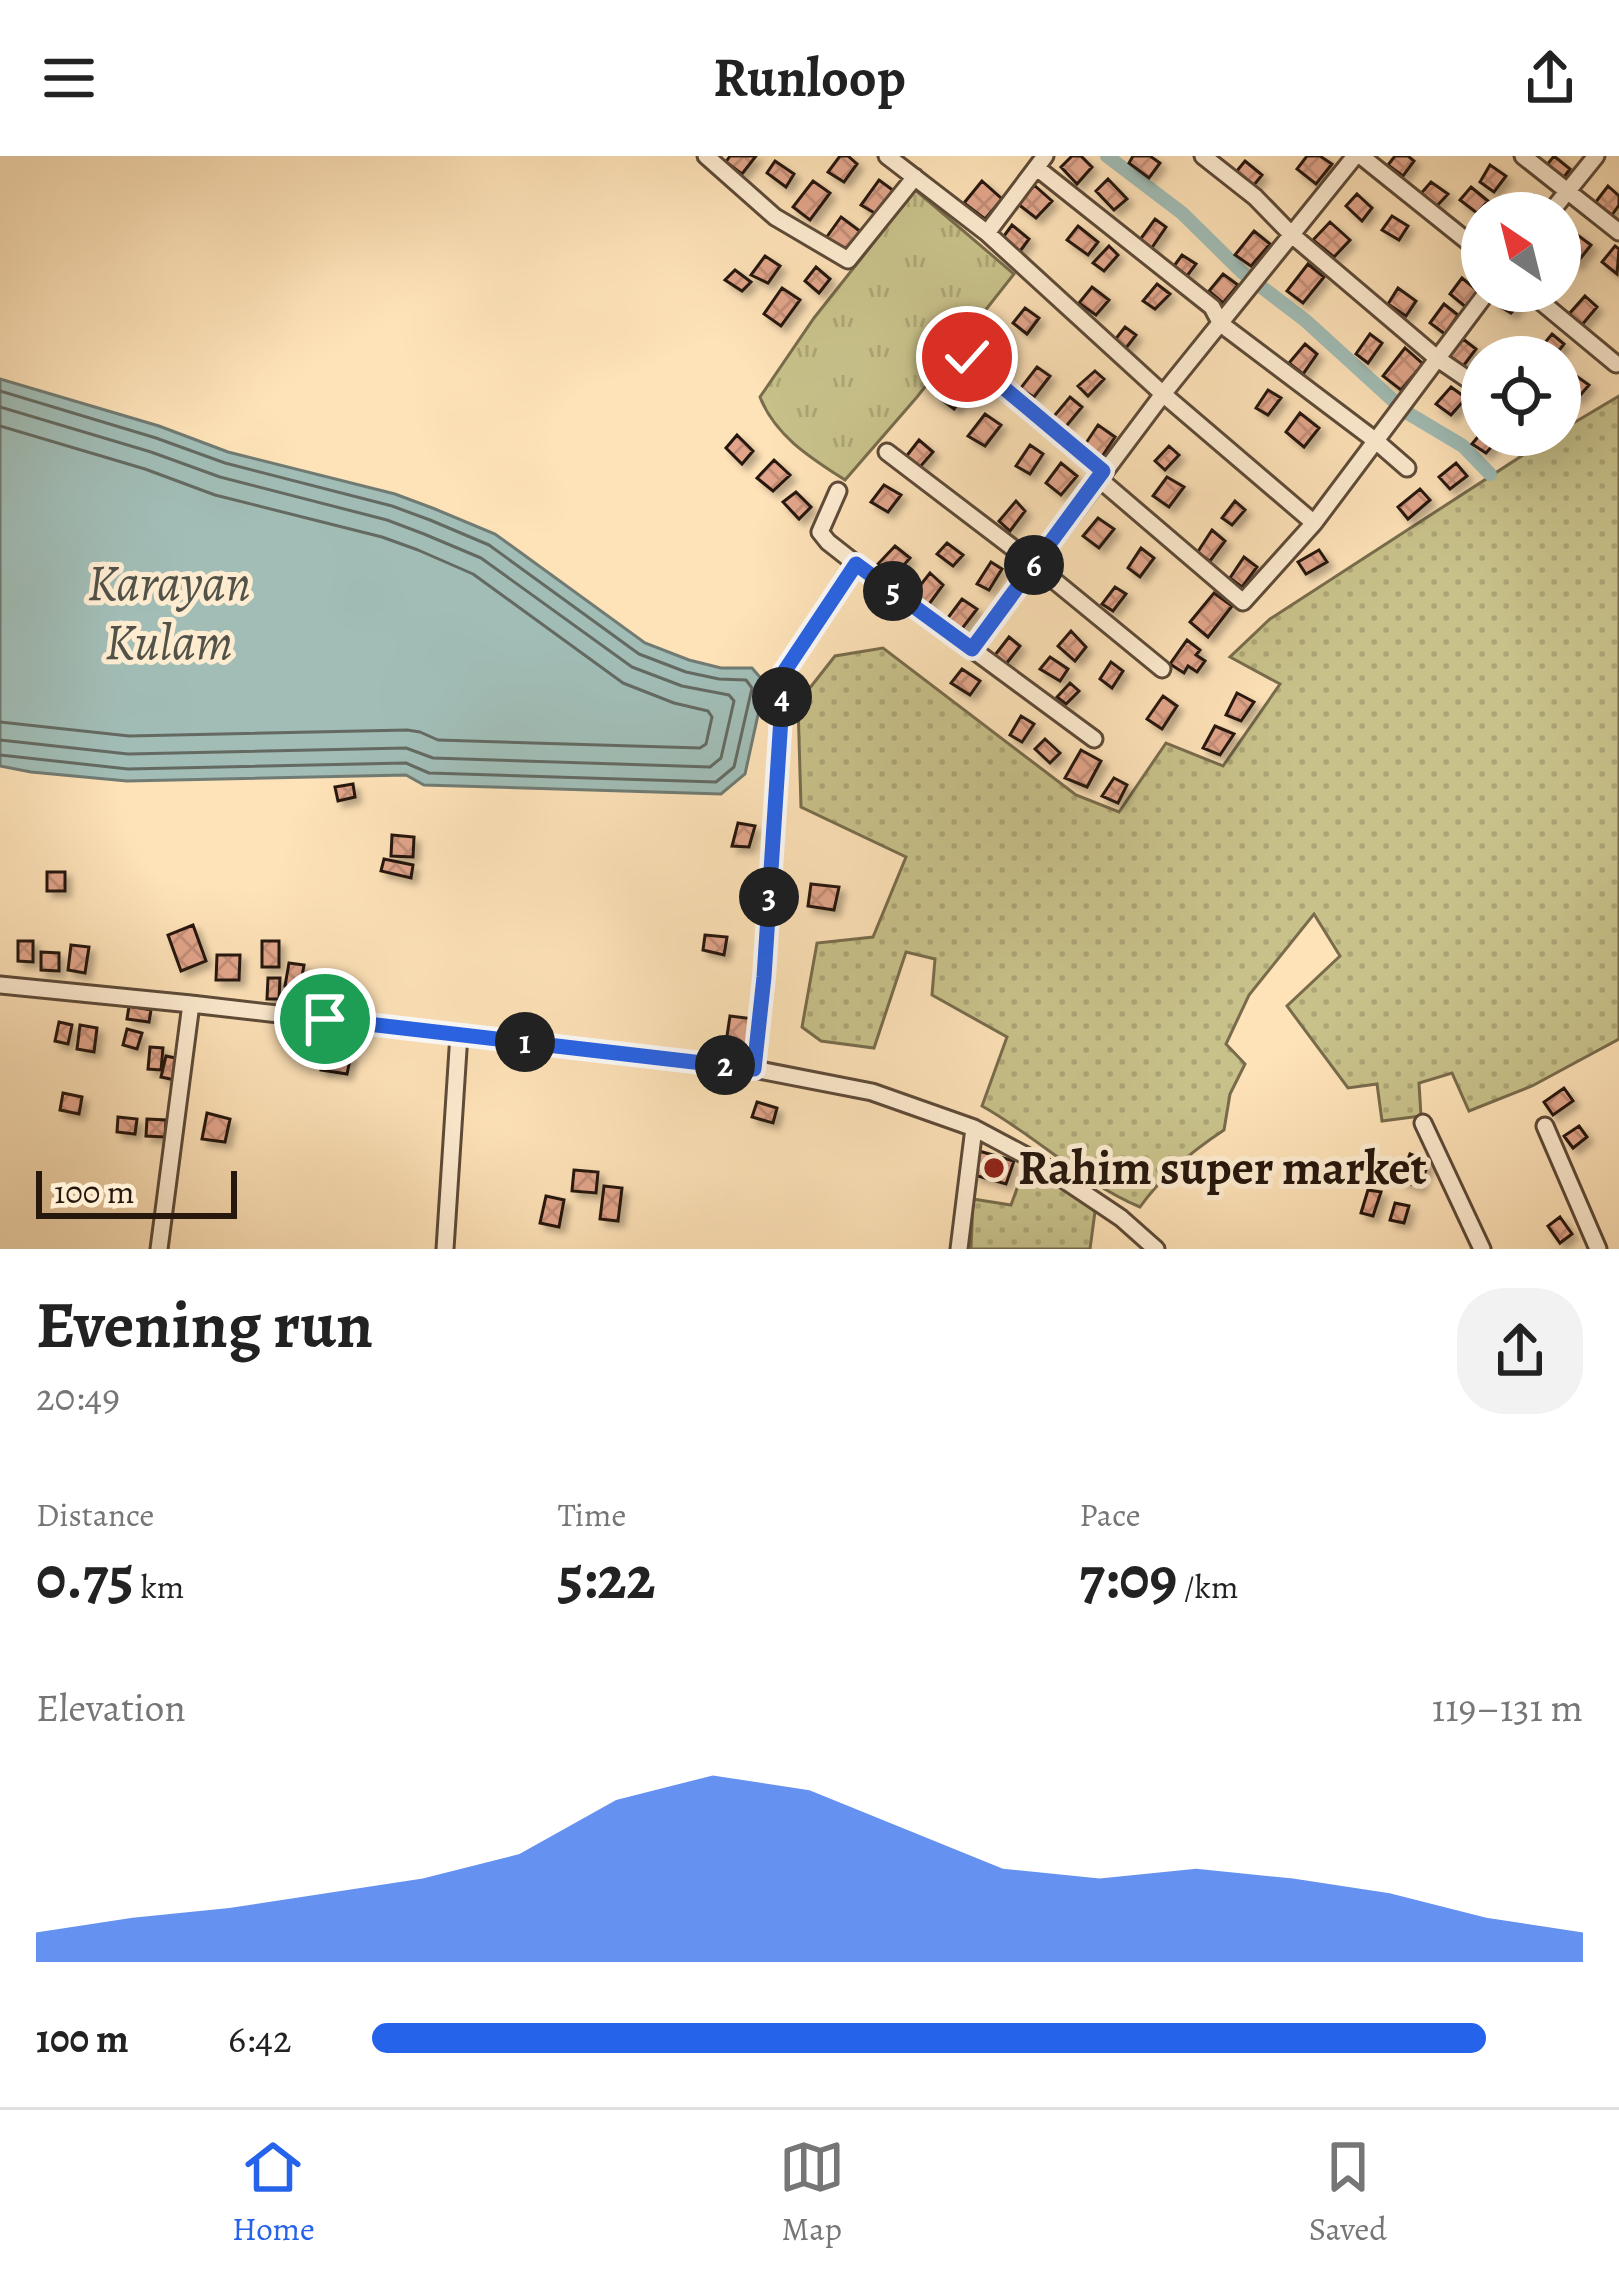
<!DOCTYPE html>
<meta charset="utf-8">
<style>
:root{--surface:#fff;--page:#f2f2f2;--text:#222;--muted:#767676;--line:#e0e0e0;--accent:#2563eb}
body{margin:0;font-family:Alegreya,serif;background:var(--page);color:var(--text);height:100vh;display:flex;flex-direction:column;font-size:45px;white-space:nowrap}
*{box-sizing:border-box;margin:0}
p{font-size:39px;color:var(--muted)}
.icon{flex:none;width:66px;height:66px;fill:none;stroke:currentColor;stroke-width:2;stroke-linecap:round;stroke-linejoin:round}
.map{position:relative;height:1093px;overflow:hidden}
.details{display:flex;flex-direction:column;background:var(--surface);flex:1}
.details>*{flex:none}
.needle{width:78px;rotate:325deg}
.buttons{position:absolute;left:1461px;top:36px;display:grid;gap:24px}
.buttons a{display:grid;place-items:center;width:120px;height:120px;border-radius:50%;background:var(--surface);box-shadow:0 12px 48px #0002;font-size:60px}
.scale{position:absolute;left:36px;bottom:30px;width:201px;box-sizing:border-box;padding-left:12px;border:6px solid #27180e;border-top:0;font-size:33px;line-height:42px;white-space:nowrap;color:#27180e;-webkit-text-stroke:9px #feecd1;paint-order:stroke}
.pin{position:absolute;display:grid;place-items:center;width:102px;height:102px;color:#fff;margin:-51px;border:6px solid #fff;border-radius:50%;box-shadow:0 3px 12px #0007}
.km{position:absolute;width:60px;height:60px;margin:-30px;border-radius:50%;background:#222;color:#fff;font-size:33px;line-height:60px;text-align:center}
.round{display:grid;place-items:center;flex:none;width:126px;height:126px;border-radius:48px;background:var(--page)}
.head{display:flex;align-items:center;justify-content:space-between;height:204px;padding:0 36px}
h1{font-size:66px;font-weight:700;line-height:90px}
.figures{display:grid;grid-template-columns:repeat(3,1fr);gap:18px;height:204px;padding:12px 36px}
.figures div{display:grid;align-content:center}
.figures b{font-size:60px;font-weight:700}
.figures small{font-size:33px;font-weight:400}
.figures p{font-size:33px}
.chart{height:336px;padding:24px 36px}
.chart p{display:flex;justify-content:space-between}
.chart svg{width:100%;height:216px;margin-top:12px;fill:var(--accent);opacity:.7}
ul{padding:0 36px;list-style:none;font-size:39px}
li{display:grid;grid-template-columns:192px 144px 1fr;align-items:center;height:90px}
li i{height:30px;border-radius:15px;background:var(--accent)}
header{display:flex;justify-content:space-between;align-items:center;height:156px;padding:0 36px;background:var(--surface);font-size:54px;font-weight:700}
.dock{display:flex;justify-content:space-around;align-items:center;height:168px;border-top:3px solid var(--line);background:var(--surface);font-size:33px;color:var(--muted)}
.dock a{display:grid;justify-items:center;gap:6px}
.dock .current{color:var(--accent)}
.map>svg:first-child{display:block}
</style>
<header><svg class="icon" aria-label="menu" viewBox="0 0 24 24"><path d="M4 6h16M4 12h16M4 18h16"/></svg>Runloop<svg class="icon" aria-label="share" viewBox="0 0 24 24"><path d="M12 15V3M7 8l5-5 5 5M5 13v7h14v-7"/></svg></header>
<div class="map">
<svg width="1619" height="1093" viewBox="0 0 1619 1093">
<defs>
<pattern id="grass-dots" width="8" height="8" patternUnits="userSpaceOnUse" patternTransform="scale(3)"><rect width="8" height="8" fill="#c8c18a"/><path d="M2 2h.1M6 6h.1" fill="none" stroke="#aca576" stroke-width="1.8" stroke-linecap="round"/></pattern>
<pattern id="park-tufts" width="24" height="20" patternUnits="userSpaceOnUse" patternTransform="scale(3)"><rect width="24" height="20" fill="#c8c18a"/><path d="M3 7l-1-3M5 7V3M7 7l1-3M15 17l-1-3M17 17v-4M19 17l1-3" fill="none" stroke="#aca576"/></pattern>
<pattern id="building-cross-hatch" width="8" height="8" patternUnits="userSpaceOnUse" patternTransform="scale(3)"><rect width="8" height="8" fill="#e2a58b"/><path d="M0 0l8 8M0 8l8-8" fill="none" stroke="#c28d77"/></pattern>
<filter id="shadow"><feDropShadow dx="5.5" dy="5.5" stdDeviation="3" flood-color="#0004"/></filter>
</defs>
<rect width="100%" height="100%" fill="#fee2b8"/>
<filter id="stains"><feTurbulence type="fractalNoise" baseFrequency=".00167" numOctaves="4"/><feColorMatrix values="0 0 0 0 .2 0 0 0 0 .09 0 0 0 0 .02 0 0 0 .5 -.17"/></filter>
<radialGradient id="worn" r=".72"><stop offset=".6" stop-color="#630" stop-opacity="0"/><stop offset="1" stop-color="#630" stop-opacity=".3"/></radialGradient>
<path fill="url(#grass-dots)" stroke="#786c4c" stroke-width="3" d="M 1619,240 L 1619,883 L 1532,930 L 1469,955 L 1452,917 L 1419,927 L 1421,960 L 1382,965 L 1377,928 L 1348,932 L 1287,850 L 1340,800 L 1314,758 L 1249,839 L 1226,888 L 1245,908 L 1230,938 L 1224,974 C 1192,995 1162,1020 1140,1051 C 1083,1027 1036,980 982,950 L 1007,881 L 932,839 L 935,803 L 906,796 L 874,892 L 821,885 L 802,871 L 817,787 L 873,781 L 906,701 L 801,651 L 798,547 L 835,500 L 883,492 L 1076,639 L 1119,656 L 1166,587 L 1223,610 L 1280,528 L 1230,501 L 1270,463 L 1554,279 L 1560,279 L 1560,275 Z
M 1027,1005 L 1096,1048 L 1090,1093 L 971,1093 L 973,1043 L 1011,1049 Z"/>
<path fill="url(#park-tufts)" stroke="#786c4c" stroke-width="3" d="M 913,32 L 1014,118 L 917,241 L 845,324 C 811,302 775,280 760,241 L 814,162 L 909,42 Z"/>
<path fill="#a1bdb6" stroke="#707b73" stroke-width="3" d="M 0,223 L 159,270 L 228,296 L 395,338 L 435,353 L 495,378 L 645,487 L 689,504 L 721,512 L 752,512 L 765,527 L 745,618 L 721,638 L 424,629 L 406,619 L 127,625 L 31,616 L 0,610 Z"/>
<g fill="none" stroke-linecap="round" stroke-linejoin="round">
<path stroke="#646a62" stroke-width="3" d="M 0,235 L 156,282 L 225,307 L 392,350 L 430,364 L 489,389 L 639,498 L 686,516 L 719,523 L 746,524 L 752,532 L 734,611 L 716,626 L 429,617 L 406,607 L 128,613 L 0,599
M 0,251 L 151,296 L 220,321 L 387,364 L 424,378 L 481,402 L 632,511 L 682,530 L 729,539 L 734,545 L 721,602 L 710,611 L 433,602 L 406,592 L 128,598 L 0,584
M 0,270 L 145,313 L 215,339 L 382,381 L 418,394 L 473,418 L 623,527 L 674,547 L 708,555 L 712,561 L 706,588 L 700,592 L 438,584 L 420,576 L 407,574 L 129,580 L 0,566"/>
<path stroke="#a1bdb6" stroke-width="14" d="M 1107,0 L 1182,57 L 1242,116 L 1306,165 L 1396,247
M 1406,256 L 1463,290 L 1490,318"/>
</g>
<path fill="url(#building-cross-hatch)" stroke="#27180e" stroke-width="3" filter="url(#shadow)" d="M 730,0 L 756,0 L 742,18 L 726,6 Z
M 840,0 L 848,0 L 857,8 L 844,26 L 828,16 Z
M 1072,0 L 1081,0 L 1092,11 L 1077,28 L 1061,11 Z
M 1133,0 L 1150,0 L 1160,7 L 1149,22 L 1129,7 Z
M 1307,0 L 1320,0 L 1332,8 L 1316,28 L 1297,13 Z
M 1395,0 L 1408,0 L 1414,5 L 1403,20 L 1388,9 Z
M 1554,0 L 1570,13 L 1562,24 L 1546,10 Z
M 775,5 L 794,18 L 786,31 L 767,17 Z
M 1245,5 L 1262,19 L 1254,29 L 1236,16 Z
M 1490,9 L 1506,20 L 1494,36 L 1480,26 Z
M 1108,23 L 1127,43 L 1114,54 L 1096,35 Z
M 879,24 L 894,35 L 878,59 L 861,49 Z
M 813,25 L 830,37 L 810,64 L 793,51 Z
M 982,25 L 1002,43 L 985,63 L 964,47 Z
M 1431,26 L 1448,38 L 1434,53 L 1418,41 Z
M 1034,29 L 1052,45 L 1036,62 L 1018,48 Z
M 1608,30 L 1619,40 L 1619,49 L 1612,59 L 1595,47 Z
M 1471,31 L 1488,45 L 1477,57 L 1460,44 Z
M 1357,38 L 1372,52 L 1362,65 L 1346,50 Z
M 1534,39 L 1549,50 L 1543,57 L 1518,57 Z
M 1392,60 L 1408,70 L 1399,84 L 1382,74 Z
M 841,61 L 861,76 L 849,96 L 826,82 Z
M 1155,63 L 1166,71 L 1151,93 L 1139,85 Z
M 1330,66 L 1350,84 L 1334,101 L 1313,84 Z
M 1012,69 L 1029,83 L 1018,98 L 1001,84 Z
M 1078,70 L 1098,86 L 1088,99 L 1067,84 Z
M 1254,75 L 1270,88 L 1251,110 L 1235,99 Z
M 1572,75 L 1591,89 L 1576,108 L 1560,97 L 1560,89 Z
M 1109,90 L 1118,99 L 1104,115 L 1093,107 Z
M 1615,90 L 1619,93 L 1617,118 L 1602,106 Z
M 1182,99 L 1196,108 L 1187,120 L 1174,110 Z
M 765,100 L 780,110 L 768,127 L 751,119 Z
M 1308,108 L 1324,121 L 1303,147 L 1287,135 Z
M 816,111 L 830,123 L 819,137 L 805,125 Z
M 735,114 L 751,126 L 742,135 L 725,124 Z
M 1223,118 L 1238,129 L 1223,147 L 1209,135 Z
M 1462,122 L 1479,136 L 1467,152 L 1450,138 Z
M 1157,128 L 1170,138 L 1155,153 L 1143,145 Z
M 1092,131 L 1109,144 L 1096,159 L 1079,147 Z
M 782,132 L 800,144 L 781,170 L 764,158 Z
M 1398,132 L 1416,145 L 1406,160 L 1388,148 Z
M 1502,135 L 1510,135 L 1523,144 L 1511,157 L 1493,146 Z
M 1585,140 L 1597,151 L 1581,170 L 1569,158 Z
M 1444,148 L 1458,159 L 1445,178 L 1430,167 Z
M 1025,152 L 1039,162 L 1027,178 L 1013,167 Z
M 1125,171 L 1136,179 L 1126,192 L 1114,185 Z
M 1370,178 L 1382,187 L 1368,207 L 1356,198 Z
M 1552,178 L 1564,188 L 1554,201 L 1533,201 Z
M 1463,183 L 1476,193 L 1461,213 L 1447,203 Z
M 1305,188 L 1317,198 L 1303,218 L 1289,207 Z
M 1405,192 L 1423,208 L 1401,234 L 1383,220 Z
M 1037,211 L 1050,220 L 1034,241 L 1020,233 Z
M 1095,215 L 1104,223 L 1088,240 L 1078,230 Z
M 1572,217 L 1589,229 L 1577,243 L 1560,230 Z
M 954,218 L 971,230 L 954,253 L 938,241 Z
M 1451,231 L 1466,242 L 1451,259 L 1436,248 Z
M 1268,234 L 1281,242 L 1268,259 L 1256,252 Z
M 1070,241 L 1082,251 L 1063,274 L 1050,265 Z
M 1300,257 L 1319,272 L 1304,291 L 1286,276 Z
M 985,258 L 1001,269 L 985,290 L 968,280 Z
M 1098,269 L 1115,281 L 1101,302 L 1084,290 Z
M 1482,276 L 1482,279 L 1493,279 L 1498,283 L 1486,297 L 1472,288 Z
M 737,279 L 753,295 L 742,308 L 726,292 Z
M 919,284 L 933,296 L 919,312 L 905,302 Z
M 1030,289 L 1043,298 L 1030,318 L 1016,310 Z
M 1169,290 L 1179,299 L 1165,314 L 1155,305 Z
M 774,304 L 790,319 L 773,335 L 757,322 Z
M 1061,307 L 1077,320 L 1061,339 L 1046,327 Z
M 1456,307 L 1467,320 L 1450,333 L 1439,321 Z
M 1167,321 L 1184,331 L 1169,351 L 1153,340 Z
M 884,329 L 901,339 L 888,356 L 871,346 Z
M 1420,333 L 1430,344 L 1408,363 L 1398,351 Z
M 796,336 L 811,351 L 799,363 L 783,346 Z
M 1016,345 L 1025,355 L 1010,375 L 999,365 Z
M 1235,345 L 1245,354 L 1232,369 L 1222,362 Z
M 1098,362 L 1114,373 L 1099,392 L 1083,380 Z
M 1212,374 L 1225,385 L 1210,405 L 1197,397 Z
M 947,387 L 963,399 L 953,410 L 937,398 Z
M 895,390 L 910,402 L 894,420 L 878,408 Z
M 1141,392 L 1154,402 L 1140,421 L 1128,412 Z
M 1319,394 L 1327,406 L 1306,418 L 1298,406 Z
M 1244,401 L 1257,411 L 1242,431 L 1230,422 Z
M 991,406 L 1002,413 L 989,434 L 977,428 Z
M 930,417 L 943,429 L 927,451 L 911,441 Z
M 1115,431 L 1126,438 L 1113,455 L 1102,448 Z
M 1214,437 L 1232,450 L 1208,481 L 1190,466 Z
M 962,443 L 977,453 L 961,474 L 947,463 Z
M 1071,475 L 1086,491 L 1075,505 L 1058,490 Z
M 1009,481 L 1020,490 L 1006,508 L 995,499 Z
M 1187,484 L 1200,494 L 1196,499 L 1205,505 L 1197,516 L 1188,510 L 1184,517 L 1170,508 Z
M 1050,501 L 1068,513 L 1060,525 L 1040,513 Z
M 1111,506 L 1123,515 L 1112,532 L 1100,523 Z
M 962,513 L 980,525 L 970,539 L 951,527 Z
M 1070,527 L 1079,535 L 1066,548 L 1057,541 Z
M 1237,537 L 1254,546 L 1241,565 L 1226,559 Z
M 1163,540 L 1177,550 L 1162,573 L 1147,563 Z
M 1021,560 L 1034,568 L 1022,586 L 1010,579 Z
M 1215,570 L 1234,578 L 1220,599 L 1203,592 Z
M 1045,583 L 1060,597 L 1050,607 L 1035,593 Z
M 1081,594 L 1101,605 L 1087,631 L 1065,622 Z
M 1114,622 L 1127,629 L 1118,647 L 1102,640 Z
M 353,628 L 355,641 L 338,645 L 335,631 Z
M 738,667 L 755,670 L 749,691 L 732,690 Z
M 392,679 L 414,681 L 413,701 L 391,700 Z
M 384,703 L 413,709 L 411,722 L 381,715 Z
M 47,716 L 65,716 L 65,735 L 47,735 Z
M 811,728 L 839,731 L 834,754 L 808,750 Z
M 193,769 L 206,805 L 181,815 L 168,779 Z
M 705,779 L 727,781 L 724,799 L 703,794 Z
M 18,785 L 33,785 L 33,806 L 18,805 Z
M 262,785 L 279,785 L 279,811 L 262,811 Z
M 71,789 L 89,791 L 85,817 L 68,814 Z
M 41,796 L 59,797 L 59,815 L 41,814 Z
M 217,799 L 240,799 L 239,824 L 216,824 Z
M 289,807 L 304,809 L 300,832 L 285,830 Z
M 330,821 L 330,842 L 314,842 L 313,822 Z
M 268,822 L 280,822 L 279,843 L 267,843 Z
M 129,850 L 151,854 L 149,866 L 127,863 Z
M 730,860 L 754,863 L 749,896 L 725,893 Z
M 59,866 L 72,869 L 68,888 L 55,885 Z
M 80,869 L 97,872 L 94,896 L 77,893 Z
M 127,873 L 142,877 L 137,893 L 123,889 Z
M 150,891 L 163,892 L 161,914 L 148,913 Z
M 324,896 L 351,899 L 347,918 L 321,914 Z
M 166,900 L 180,903 L 175,924 L 161,921 Z
M 1564,932 L 1573,945 L 1553,959 L 1544,946 Z
M 63,937 L 82,941 L 79,958 L 60,954 Z
M 757,946 L 777,952 L 773,967 L 752,961 Z
M 207,957 L 230,963 L 225,986 L 202,983 Z
M 118,961 L 137,963 L 135,978 L 117,976 Z
M 147,963 L 166,964 L 165,981 L 146,980 Z
M 1579,970 L 1587,981 L 1573,992 L 1564,980 Z
M 979,995 L 1014,1005 L 1006,1028 L 974,1019 Z
M 1410,998 L 1429,1006 L 1419,1031 L 1400,1024 Z
M 574,1014 L 598,1016 L 596,1037 L 572,1035 Z
M 604,1030 L 622,1032 L 618,1065 L 600,1063 Z
M 1368,1034 L 1381,1036 L 1373,1060 L 1361,1057 Z
M 546,1040 L 564,1044 L 559,1071 L 540,1067 Z
M 1395,1047 L 1409,1050 L 1404,1067 L 1390,1064 Z
M 1560,1061 L 1572,1078 L 1560,1087 L 1548,1070 Z"/>
<g fill="none" stroke-linecap="round" stroke-linejoin="round">
<defs>
<path id="minor" d="M 706,0 L 775,61 L 848,104 L 915,21
M 887,0 L 987,77 L 1163,238 L 1314,367 L 1488,135
M 1203,0 L 1255,41 L 1292,79 L 1438,203 L 1482,233
M 1361,0 L 1482,97
M 1523,0 L 1619,76
M 1037,12 L 1212,151 L 1221,168 L 1376,285 L 1407,312
M 1550,57 L 1596,0
M 987,77 L 1045,0
M 1528,135 L 1616,208
M 967,201 L 1103,315
M 887,296 L 1034,408 L 1162,513
M 1098,322 L 1243,446 L 1314,367
M 838,335 L 820,376 L 828,386 L 856,408
M 972,493 L 1094,583
M 0,829 L 191,848 L 754,913 L 872,936 L 974,972 L 1036,1005 L 1121,1062 L 1156,1093
M 754,913 L 764,821 L 784,516 L 856,408 L 972,493 L 1163,238 L 1355,0
M 1423,967 L 1482,1093
M 1545,970 L 1598,1093
M 159,1093 L 191,848
M 445,1093 L 459,878
M 959,1093 L 974,972"/>
</defs>
<use href="#minor" stroke="#5d4a38" stroke-width="21"/>
<use href="#minor" stroke="#feecd1" stroke-width="15"/>
</g>
<g fill="none" stroke-linecap="round" stroke-linejoin="round">
<defs>
<path id="route" d="M 325,863 L 754,913 L 764,821 L 784,516 L 856,408 L 972,493 L 1103,315 L 967,201"/>
</defs>
<use href="#route" stroke="#fff" stroke-width="24"/>
<use href="#route" stroke="#2563eb" stroke-width="15"/>
</g>
<circle fill="#8f2418" stroke="#feecd1" stroke-width="4.5" cx="994" cy="1012" r="12"/>
<g text-anchor="middle" dominant-baseline="central" stroke-width="10" stroke-linejoin="round" paint-order="stroke">
<g font-size="48" font-weight="bold" fill="#27180e" stroke="#feecd1" text-anchor="start">
<text x="1018" y="1012">Rahim super market</text>
</g>
<g font-size="51" font-style="italic" fill="#525249" stroke="#feecd1">
<text x="169" y="427">Karayan<tspan x="169" dy="59">Kulam</tspan></text>
</g>
</g>
<rect width="100%" height="100%" filter="url(#stains)"/>
<rect width="100%" height="100%" fill="url(#worn)"/>
</svg>
<div class="buttons">
<a><svg class="needle" viewBox="-14 -14 28 28"><path d="M0-13l5 13h-10z" fill="#e53935"/><path d="M0 13l5-13h-10z" fill="#767676"/></svg></a>
<a><svg class="icon" aria-label="locate" viewBox="0 0 24 24"><circle cx="12" cy="12" r="6"/><path d="M12 2v4M12 18v4M2 12h4M18 12h4"/></svg></a>
</div>
<div class="scale">100 m</div>
<div class="pin" style="left:325px;top:863px;background:#1e9e55"><svg class="icon" aria-label="arrive" viewBox="0 0 24 24"><path d="M6 21V4h12l-3 4 3 4H6"/></svg></div>
<div class="pin" style="left:967px;top:201px;background:#d93025"><svg class="icon" aria-label="check" viewBox="0 0 24 24"><path d="M5 12l5 5 9-10"/></svg></div>
<b class="km" style="left:525px;top:886px">1</b>
<b class="km" style="left:725px;top:909px">2</b>
<b class="km" style="left:769px;top:741px">3</b>
<b class="km" style="left:782px;top:541px">4</b>
<b class="km" style="left:893px;top:435px">5</b>
<b class="km" style="left:1034px;top:409px">6</b>
</div>
<section class="details">
<div class="head"><div><h1>Evening run</h1><p>20:49</p></div><a class="round"><svg class="icon" aria-label="share" viewBox="0 0 24 24"><path d="M12 15V3M7 8l5-5 5 5M5 13v7h14v-7"/></svg></a></div>
<div class="figures">
<div><p>Distance</p><b>0.75<small> km</small></b></div>
<div><p>Time</p><b>5:22</b></div>
<div><p>Pace</p><b>7:09<small> /km</small></b></div>
</div>
<div class="chart"><p><span>Elevation</span>119–131 m</p>
<svg viewBox="0 0 160 44" preserveAspectRatio="none"><path d="M0 44V38L10 35L20 33L30 30L40 27L50 22L60 11L70 6L80 9L90 17L100 25L110 27L120 25L130 27L140 30L150 35L160 38V44z"/></svg>
</div>
<ul>
<li><b>100 m</b>6:42<i style="width:92%"></i></li>
</ul>
</section>
<nav class="dock">
<a class="current"><svg class="icon" aria-label="home" viewBox="0 0 24 24"><path d="M3 11l9-7 9 7M6 9v11h12V9"/></svg>Home</a>
<a><svg class="icon" aria-label="map" viewBox="0 0 24 24"><path d="M3 6l6-2 6 2 6-2v14l-6 2-6-2-6 2zM9 4v14M15 6v14"/></svg>Map</a>
<a><svg class="icon" aria-label="saved" viewBox="0 0 24 24"><path d="M7 4h10v16l-5-4-5 4z"/></svg>Saved</a>
</nav>
